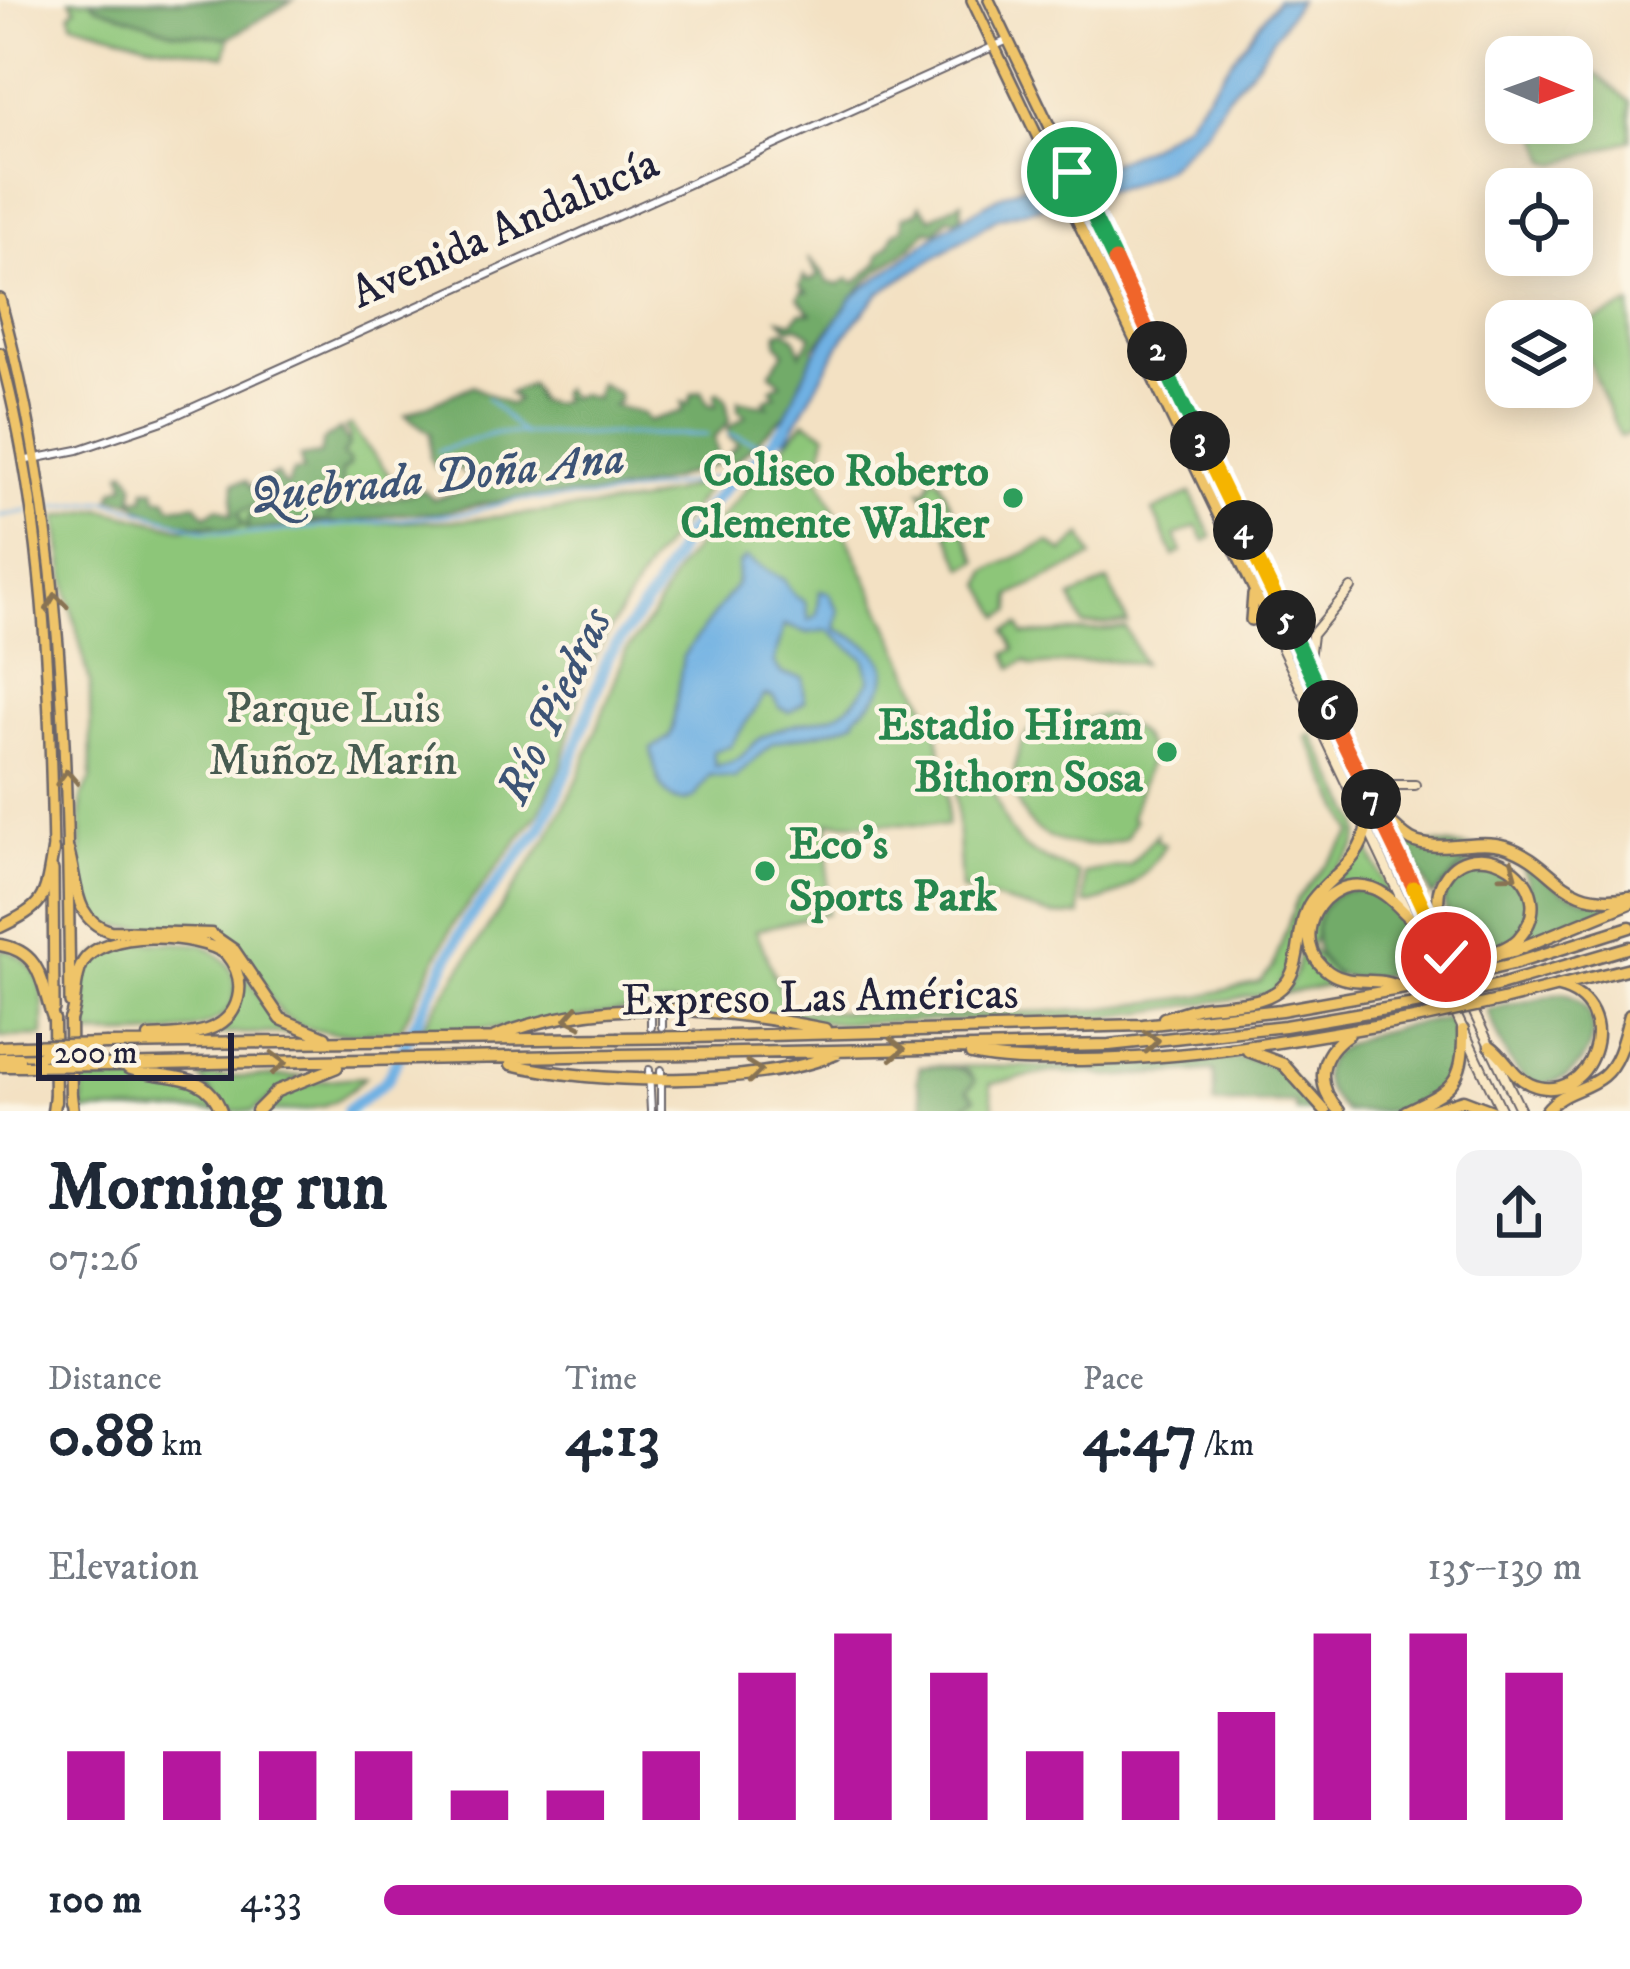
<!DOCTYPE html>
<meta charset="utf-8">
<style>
:root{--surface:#fff;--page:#f2f2f3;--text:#1f2937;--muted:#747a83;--accent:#b5179e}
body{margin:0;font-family:"IM FELL DW Pica",serif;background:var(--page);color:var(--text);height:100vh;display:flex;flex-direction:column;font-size:45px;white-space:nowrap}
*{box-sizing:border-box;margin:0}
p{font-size:39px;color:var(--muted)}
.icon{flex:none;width:66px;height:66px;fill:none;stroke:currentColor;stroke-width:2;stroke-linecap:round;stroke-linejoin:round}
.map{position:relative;height:1111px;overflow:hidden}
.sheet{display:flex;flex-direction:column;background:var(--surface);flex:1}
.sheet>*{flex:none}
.needle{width:78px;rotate:91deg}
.fabs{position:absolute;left:1485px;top:36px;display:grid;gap:24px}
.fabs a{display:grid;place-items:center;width:108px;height:108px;border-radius:24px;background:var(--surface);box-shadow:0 6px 30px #0003;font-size:60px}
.scale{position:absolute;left:36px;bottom:30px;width:198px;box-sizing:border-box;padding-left:12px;border:6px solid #22223b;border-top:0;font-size:33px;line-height:42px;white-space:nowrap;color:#22223b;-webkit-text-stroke:9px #fcf5e5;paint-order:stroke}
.pin{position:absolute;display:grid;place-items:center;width:102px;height:102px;color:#fff;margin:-51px;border:6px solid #fff;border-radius:50%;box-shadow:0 3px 12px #0007}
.km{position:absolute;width:60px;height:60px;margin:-30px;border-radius:50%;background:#222;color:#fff;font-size:33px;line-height:60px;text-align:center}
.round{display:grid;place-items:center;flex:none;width:126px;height:126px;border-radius:24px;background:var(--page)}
.head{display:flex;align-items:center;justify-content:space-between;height:204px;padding:0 48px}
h1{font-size:66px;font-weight:800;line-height:90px}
.metrics{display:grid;grid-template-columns:repeat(3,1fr);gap:18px;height:204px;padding:12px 48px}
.metrics div{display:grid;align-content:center}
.metrics b{font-size:60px;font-weight:800}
.metrics small{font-size:33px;font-weight:400}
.metrics p{font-size:33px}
.chart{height:336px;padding:24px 48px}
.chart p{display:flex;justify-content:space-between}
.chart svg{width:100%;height:216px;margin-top:12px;stroke:var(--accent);stroke-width:6}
ul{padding:0 48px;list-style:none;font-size:39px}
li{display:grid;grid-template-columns:192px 144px 1fr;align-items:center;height:90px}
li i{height:30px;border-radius:15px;background:var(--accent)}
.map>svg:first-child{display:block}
</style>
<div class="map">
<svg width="1630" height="1111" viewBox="0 0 1630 1111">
<rect width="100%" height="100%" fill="#fcf5e5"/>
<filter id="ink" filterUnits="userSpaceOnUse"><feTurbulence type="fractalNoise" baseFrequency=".00833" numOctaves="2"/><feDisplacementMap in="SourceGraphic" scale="24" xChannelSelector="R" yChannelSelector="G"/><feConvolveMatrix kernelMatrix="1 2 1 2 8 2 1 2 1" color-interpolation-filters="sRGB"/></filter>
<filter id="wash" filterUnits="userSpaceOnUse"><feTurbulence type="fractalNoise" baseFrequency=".004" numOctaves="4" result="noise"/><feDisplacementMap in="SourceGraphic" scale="48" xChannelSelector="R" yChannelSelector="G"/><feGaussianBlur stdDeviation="2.7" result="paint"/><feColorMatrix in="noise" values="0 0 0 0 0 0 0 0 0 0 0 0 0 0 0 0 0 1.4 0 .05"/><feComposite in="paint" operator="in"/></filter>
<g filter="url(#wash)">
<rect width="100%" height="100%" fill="#f3e1c3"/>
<path fill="#8dc679" stroke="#58745a" stroke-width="3" d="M 70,0 L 91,0 L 96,6 L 173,32 L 229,38 L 225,56 L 148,43 L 72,22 L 70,13 L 76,8 Z
M 1572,68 L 1593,71 L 1630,102 L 1630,140 L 1558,164 L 1548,161 L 1535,123 L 1572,123 Z
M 1630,305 L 1630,433 L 1620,437 L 1575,329 Z
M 805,421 L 826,434 L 819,477 L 937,729 L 948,796 L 947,826 L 829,822 L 827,913 L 756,930 L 788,1010 L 934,1015 L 1092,1010 L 1200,996 L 1260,982 L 1273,967 L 1297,899 L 1353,833 L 1307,737 L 1312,734 L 1359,824 C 1363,856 1335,863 1320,887 C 1300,919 1299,956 1273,993 L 1109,1017 L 839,1023 L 672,1004 L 513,1028 L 421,1029 L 549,835 L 577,781 L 626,651 L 651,618 L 679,566 Z
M 351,425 C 366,449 385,464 397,488 C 374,497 356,493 331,503 L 337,497 L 341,472 L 349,465 L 342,455 L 350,437 L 345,428 Z
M 932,477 L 939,479 L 978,561 L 964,568 L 934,504 L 928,505 L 921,490 L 927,491 Z
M 268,480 L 284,502 L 269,503 L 272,512 L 259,513 L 249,519 L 248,526 L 466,520 L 639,502 L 698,484 L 704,486 L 704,493 L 649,565 L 600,646 L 583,680 L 561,768 L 539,813 L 455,921 L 400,1030 C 364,1032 311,1041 282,1014 C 272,1004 264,987 256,975 C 245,960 236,942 219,934 C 173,911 112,952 81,899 L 81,798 L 91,779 L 90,683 L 68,595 L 57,517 L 101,509 L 181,528 L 241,526 L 238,514 L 246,507 L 251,508 L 255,490 L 252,493 L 253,486 Z
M 1191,493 L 1212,537 L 1205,541 L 1197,526 L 1175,536 L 1182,552 L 1174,556 L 1153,511 Z
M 1082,535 L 1092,557 L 1011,596 L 1012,611 L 1001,617 L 983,585 L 987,571 L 1049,542 L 1063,552 Z
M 1108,581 L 1128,623 L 1083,625 L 1071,598 Z
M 1019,625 L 1024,635 L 1126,628 L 1143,664 L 1106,660 L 1033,666 L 1025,661 L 1012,668 L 1006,654 L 1015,649 L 1006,631 Z
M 1099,715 C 1122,717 1154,735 1148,764 C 1145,778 1135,801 1131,818 L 1135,820 L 1126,838 C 1065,861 997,828 1018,754 C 1020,745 1024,735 1031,730 C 1039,725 1082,725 1099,715 Z
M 955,777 L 989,781 C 1016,847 1010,845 1078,873 L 1080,916 L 1052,915 L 961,890 Z
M 1157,834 L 1157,840 L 1165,845 C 1148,875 1120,900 1085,904 L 1084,873 L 1130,865 Z
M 1366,844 L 1390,895 L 1345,884 L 1309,947 L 1342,983 L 1283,994 C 1301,972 1298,947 1308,921 C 1320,890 1351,874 1366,844 Z
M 201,944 C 218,953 234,964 235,985 C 241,1045 121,1034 83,1035 C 83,1017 79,995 83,978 C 93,931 166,944 201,944 Z
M 0,948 C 46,962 44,994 43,1036 L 0,1037 Z
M 244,972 L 268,1010 L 297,1033 L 207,1034 L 224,1027 Z
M 927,1066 L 1095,1067 L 1095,1074 L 1052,1072 L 990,1084 L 994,1111 L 966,1111 L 964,1106 L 968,1086 L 972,1084 L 970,1073 L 958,1067 Z
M 302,1076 L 253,1111 L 224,1111 L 200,1077 Z
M 365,1077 C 333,1111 309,1111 263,1111 C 294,1081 324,1079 365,1077 Z
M 169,1079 L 206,1090 L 217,1111 L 83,1111 L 83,1081 Z"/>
<path fill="#72ab69" stroke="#4a6652" stroke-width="3" d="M 91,0 L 293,0 L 229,38 L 173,32 L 96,6 Z
M 962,201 L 961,219 L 948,218 L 936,231 L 927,230 C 912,251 887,261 868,280 C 846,301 833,329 813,348 L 815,353 L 786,414 L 735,462 L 719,463 L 657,484 L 604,495 L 518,498 L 437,513 L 400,514 L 343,524 L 310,521 L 302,526 L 300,522 L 283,528 L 246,529 L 250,514 L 272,512 L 268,496 L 284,501 L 280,492 L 274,493 L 269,477 L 277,474 L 284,485 L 288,484 L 293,472 L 303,471 L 300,457 L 320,454 L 323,441 L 340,429 L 349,445 L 342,455 L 349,460 L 349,465 L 341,472 L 343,488 L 330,501 L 329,516 L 338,504 L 343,507 L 363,497 L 373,503 L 424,490 L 433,499 L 472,488 L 475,484 L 458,467 L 436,468 L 430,459 L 430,433 L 405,415 L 472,386 L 510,405 L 517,400 L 509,393 L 531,384 L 538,401 L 551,404 L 562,400 L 559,393 L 564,388 L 569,398 L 581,394 L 595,399 L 599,383 L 619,394 L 619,401 L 613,405 L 643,414 L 648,421 L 683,411 L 682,402 L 689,404 L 692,394 L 702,391 L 708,404 L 716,406 L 715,393 L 719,392 L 727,401 L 729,422 L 714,438 L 718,455 L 724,459 L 738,444 L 729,437 L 728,428 L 746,416 L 738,410 L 738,400 L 768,406 L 764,400 L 776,395 L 771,389 L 781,383 L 770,372 L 784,352 L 777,342 L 778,332 L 784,330 L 794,336 L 801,353 L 812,336 L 798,326 L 789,328 L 780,319 L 793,322 L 800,313 L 811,313 L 798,298 L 801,292 L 807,292 L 800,286 L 804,276 L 809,281 L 818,276 L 808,257 L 822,271 L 827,282 L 839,285 L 848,279 L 855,283 L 878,263 L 879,254 L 890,244 L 894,233 L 903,228 L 903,217 L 917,212 L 920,205 L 931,218 Z
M 126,470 L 135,483 L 133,499 L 144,498 L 145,489 L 155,489 L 157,498 L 166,498 L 171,507 L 196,504 L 206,515 L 218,507 L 232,515 L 234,483 L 246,481 L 253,491 L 260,490 L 256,505 L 238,513 L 243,525 C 233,532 221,531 212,524 C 191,527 147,518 134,502 L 111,498 L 114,490 L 126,485 L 122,472 Z
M 1406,841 L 1509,851 L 1562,891 L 1584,899 L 1623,902 L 1515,948 C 1525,937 1525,927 1527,912 C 1533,861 1518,858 1470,857 L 1432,897 Z
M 1484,862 C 1526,871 1547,918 1505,945 C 1492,953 1474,955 1459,958 L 1444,903 L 1444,889 L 1464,865 Z
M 1366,889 L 1394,906 L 1421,966 C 1399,971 1369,983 1346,977 C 1307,968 1307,911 1338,893 C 1345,889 1357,890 1366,889 Z
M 1563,993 C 1630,1014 1569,1111 1522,1076 C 1505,1062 1495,1030 1487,1010 Z
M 1449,1018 L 1460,1051 L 1454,1077 L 1423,1099 L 1397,1111 L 1345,1111 C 1271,1041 1407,1026 1449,1018 Z
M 1243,1058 C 1281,1062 1298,1084 1322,1111 L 1296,1111 L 1294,1103 L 1214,1104 L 1214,1071 L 1108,1077 L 1095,1074 L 1095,1067 Z
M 920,1066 C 938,1069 964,1061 975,1081 L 967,1090 L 975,1098 L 964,1106 L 966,1111 L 917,1111 L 924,1106 L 917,1080 Z"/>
<path fill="#6fb1e3" stroke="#486a8f" stroke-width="3" fill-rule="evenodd" d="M 1277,0 L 1299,0 L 1256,63 L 1224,100 L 1207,129 L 1166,168 L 1129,185 L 997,218 L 879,293 L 845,335 L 787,439 L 776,436 L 811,359 L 852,297 L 945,228 L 1004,194 L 1028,184 L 1055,184 L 1083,175 L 1148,147 L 1186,122 Z
M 746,558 L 784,580 L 794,595 L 805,602 L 809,620 L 817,615 L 820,591 L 829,593 L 839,611 L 836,629 C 882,648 908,673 860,712 C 849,721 862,718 848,724 C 825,734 799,735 775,743 C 770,745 739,773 735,778 L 710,775 L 694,798 C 663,811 655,773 651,749 L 669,737 L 672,730 L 683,656 L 736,585 L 739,564 ZM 784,625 L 808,633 L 828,630 L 865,659 L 870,680 C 836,735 809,711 763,737 C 741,749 750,761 715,766 L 713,751 L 730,746 L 765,695 L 773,697 L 780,708 L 790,712 L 805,701 L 803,678 L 782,674 L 774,663 Z"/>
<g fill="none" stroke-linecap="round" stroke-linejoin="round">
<path stroke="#6fb1e3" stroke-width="3" d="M 487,398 L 524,435
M 729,434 L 768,446
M 438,451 L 496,433 L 707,435
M 43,508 L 107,501 L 206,531 L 240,535 L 467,513 L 517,500 L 608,497 L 741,473
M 0,516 L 28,511"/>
<path stroke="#6fb1e3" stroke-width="12" d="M 347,1111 L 387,1080 L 467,921 L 541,828 L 568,770 L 608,657 L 654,593 L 687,533 L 725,487 L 761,455 L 787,425"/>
</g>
</g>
<g filter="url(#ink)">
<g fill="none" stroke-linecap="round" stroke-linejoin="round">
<defs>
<path id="tertiary" d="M 22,461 L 78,450 L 163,421 L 1008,40
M 651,1027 L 651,1011
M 662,1027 L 662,1007
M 649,1070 L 651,1111
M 661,1070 L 661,1111"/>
<path id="secondary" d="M 1280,607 L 1521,1111
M 1271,625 L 1502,1111
M 1308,667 L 1312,635 L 1351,588
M 1360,774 L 1383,785 L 1415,785"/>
<path id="primary" d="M 972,0 L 1271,625
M 989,0 L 1280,607
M 0,299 C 65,537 67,759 70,1003
M 0,353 C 44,515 50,686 53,853
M 1251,620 L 1253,595
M 53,870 L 54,1009"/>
<path id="trunk" d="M 54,1020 L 55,1102
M 70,1020 L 71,1102"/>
<path id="motorway" d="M 1376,809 C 1387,819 1398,832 1411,840 C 1438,854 1476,837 1505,846 C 1558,863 1558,909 1630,897
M 68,850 C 78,882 72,919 110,931 L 211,934 L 234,950 L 281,1019 L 325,1037
M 0,927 C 46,905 45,899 53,850
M 0,945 C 44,952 41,987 54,1020
M 1446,957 C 1451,931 1430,907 1442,882 C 1471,823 1569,883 1518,939 C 1508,949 1495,950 1485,958
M 1460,976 L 1473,961 L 1513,951 L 1630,903
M 1461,976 L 1513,964 L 1630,927
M 1500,985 L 1630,947
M 1402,988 C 1374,974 1353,988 1329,972 C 1285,942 1322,872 1372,888 C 1387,893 1398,907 1410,918
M 1503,1000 L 1630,968
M 1164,1018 C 1176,1014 1188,1010 1200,1007 C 1237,1001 1284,1008 1295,964 C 1301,943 1299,918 1312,900 C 1333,873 1361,862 1367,825
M 70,1020 C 77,1003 73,980 82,964 C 101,928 198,933 226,954 C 237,967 242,981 238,998 C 229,1037 181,1035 149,1037
M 495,1037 C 600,994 717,1008 825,1029
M 692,1037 L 1143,1025 L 1281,1010 L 1410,987
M 107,1044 L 617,1038
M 1490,1046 C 1506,1057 1512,1076 1530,1084 C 1591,1110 1630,1004 1558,987
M 0,1047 L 22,1046
M 1248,1051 L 1283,1064 L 1325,1111
M 691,1054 L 1109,1045 L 1285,1026 L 1415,1004
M 971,1054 C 1006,1062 1044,1060 1081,1060 C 1196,1059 1306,1038 1420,1018
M 0,1058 L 36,1058
M 511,1064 C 594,1085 757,1087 836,1054
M 109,1065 L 618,1055
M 0,1066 L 24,1066
M 128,1068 C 164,1081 206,1068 221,1111
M 71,1095 L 73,1111
M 53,1111 L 55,1095
M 257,1111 L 277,1091 L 337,1067
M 1339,1111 C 1314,1084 1319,1054 1349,1034
M 1406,1111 C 1451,1090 1464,1084 1463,1030
M 1428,1111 L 1463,1100 L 1492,1111
M 1546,1111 C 1561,1091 1585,1091 1603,1076 C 1620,1062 1624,1035 1630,1015"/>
</defs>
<use href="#tertiary" stroke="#6b656b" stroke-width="10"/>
<use href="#secondary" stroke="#6b656b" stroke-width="12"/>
<use href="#primary" stroke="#6b656b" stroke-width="14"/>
<use href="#trunk" stroke="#6b656b" stroke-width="15"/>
<use href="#motorway" stroke="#6b656b" stroke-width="15"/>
<use href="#tertiary" stroke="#fff" stroke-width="6"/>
<use href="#secondary" stroke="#f9e7c3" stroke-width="8"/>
<use href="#primary" stroke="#efc469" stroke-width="9"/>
<use href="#trunk" stroke="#efc469" stroke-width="10"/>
<use href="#motorway" stroke="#efc469" stroke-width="10"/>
<defs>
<path id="motorway-bridge" d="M 1410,987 L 1460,976
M 1415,1004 L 1500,985
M 1420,1018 L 1503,1000
M 617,1038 L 692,1037
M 22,1046 L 107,1044
M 618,1055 L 691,1054
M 36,1058 L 60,1047
M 24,1066 L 109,1065"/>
</defs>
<use href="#motorway-bridge" stroke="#6b656b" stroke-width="15" stroke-linecap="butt"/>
<use href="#motorway-bridge" stroke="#efc469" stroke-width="10"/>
</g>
<defs><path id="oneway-chevron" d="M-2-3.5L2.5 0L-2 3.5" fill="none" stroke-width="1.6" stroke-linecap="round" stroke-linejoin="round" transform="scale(3)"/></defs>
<g stroke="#887352">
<use href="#oneway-chevron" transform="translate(56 602) rotate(-97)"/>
<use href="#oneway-chevron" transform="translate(67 778) rotate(-92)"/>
<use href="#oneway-chevron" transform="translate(1510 872) rotate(37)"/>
<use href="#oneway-chevron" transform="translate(573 1018) rotate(169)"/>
<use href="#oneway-chevron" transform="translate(1151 1041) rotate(-6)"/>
<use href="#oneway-chevron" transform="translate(897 1049) rotate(-1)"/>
<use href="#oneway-chevron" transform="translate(278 1063) rotate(-1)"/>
<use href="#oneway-chevron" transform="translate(754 1071) rotate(-6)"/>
</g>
</g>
<g fill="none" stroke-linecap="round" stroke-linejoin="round" filter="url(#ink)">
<defs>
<path id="split-1" d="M 1072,172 L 1115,261"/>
<path id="split-2" d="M 1115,261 L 1157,351"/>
<path id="split-3" d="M 1157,351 L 1200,441"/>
<path id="split-4" d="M 1200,441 L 1243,530"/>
<path id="split-5" d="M 1243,530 L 1286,620"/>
<path id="split-6" d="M 1286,620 L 1328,710"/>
<path id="split-7" d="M 1328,710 L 1371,799"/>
<path id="split-8" d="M 1371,799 L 1414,888"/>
<path id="split-9" d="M 1414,888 L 1446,957"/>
</defs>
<use href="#split-1" stroke="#fff" stroke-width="24"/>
<use href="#split-2" stroke="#fff" stroke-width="24"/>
<use href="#split-3" stroke="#fff" stroke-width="24"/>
<use href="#split-4" stroke="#fff" stroke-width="24"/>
<use href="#split-5" stroke="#fff" stroke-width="24"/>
<use href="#split-6" stroke="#fff" stroke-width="24"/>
<use href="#split-7" stroke="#fff" stroke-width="24"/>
<use href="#split-8" stroke="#fff" stroke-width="24"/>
<use href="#split-9" stroke="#fff" stroke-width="24"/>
<use href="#split-1" stroke="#22a559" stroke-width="15"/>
<use href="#split-2" stroke="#f0652b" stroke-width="15"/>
<use href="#split-3" stroke="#22a559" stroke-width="15"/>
<use href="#split-4" stroke="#f5b400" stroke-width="15"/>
<use href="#split-5" stroke="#f5b400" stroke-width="15"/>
<use href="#split-6" stroke="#22a559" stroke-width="15"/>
<use href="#split-7" stroke="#f0652b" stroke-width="15"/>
<use href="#split-8" stroke="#f0652b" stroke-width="15"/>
<use href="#split-9" stroke="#f5b400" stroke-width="15"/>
</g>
<g fill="#2e9e5b" stroke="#fcf5e5" stroke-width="4.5">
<circle cx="1013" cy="498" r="12"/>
<circle cx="1167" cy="752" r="12"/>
<circle cx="765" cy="871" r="12"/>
</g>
<g text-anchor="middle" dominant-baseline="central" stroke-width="9" stroke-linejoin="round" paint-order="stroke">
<g font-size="45" fill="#22223b" stroke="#fcf5e5">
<text transform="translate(505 229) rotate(-24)">Avenida Andalucía</text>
<text transform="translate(820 998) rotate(-1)">Expreso Las Américas</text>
</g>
<g font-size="45" font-weight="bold" fill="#27864d" stroke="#fcf5e5" text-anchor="end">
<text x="989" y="472">Coliseo Roberto<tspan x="989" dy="52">Clemente Walker</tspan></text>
<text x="1143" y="726">Estadio Hiram<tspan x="1143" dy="52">Bithorn Sosa</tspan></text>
<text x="789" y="845" text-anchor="start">Eco's<tspan x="789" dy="52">Sports Park</tspan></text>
</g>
<g font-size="45" fill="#475b51" stroke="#fcf5e5">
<text x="333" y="709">Parque Luis<tspan x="333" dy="52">Muñoz Marín</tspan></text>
</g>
<g font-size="48" font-style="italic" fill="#3d5476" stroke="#fcf5e5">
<text transform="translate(437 478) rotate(-6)">Quebrada Doña Ana</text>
<text transform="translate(555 706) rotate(-65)">Río Piedras</text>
</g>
</g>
</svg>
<div class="fabs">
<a><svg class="needle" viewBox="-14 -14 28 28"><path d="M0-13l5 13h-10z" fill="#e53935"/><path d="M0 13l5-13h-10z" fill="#747a83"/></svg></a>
<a><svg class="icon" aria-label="locate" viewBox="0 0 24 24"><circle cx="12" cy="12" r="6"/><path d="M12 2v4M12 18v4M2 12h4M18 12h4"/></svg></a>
<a><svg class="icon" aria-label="layers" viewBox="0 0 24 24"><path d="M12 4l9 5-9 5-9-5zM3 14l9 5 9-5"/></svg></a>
</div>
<div class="scale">200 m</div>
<div class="pin" style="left:1072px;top:172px;background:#1e9e55"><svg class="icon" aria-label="arrive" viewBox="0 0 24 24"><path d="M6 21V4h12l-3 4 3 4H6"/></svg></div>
<div class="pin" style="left:1446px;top:957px;background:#d93025"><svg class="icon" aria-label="check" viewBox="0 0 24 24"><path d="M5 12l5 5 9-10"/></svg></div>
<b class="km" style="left:1157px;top:351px">2</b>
<b class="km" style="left:1200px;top:441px">3</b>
<b class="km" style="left:1243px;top:530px">4</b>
<b class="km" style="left:1286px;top:620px">5</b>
<b class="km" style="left:1328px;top:710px">6</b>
<b class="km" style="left:1371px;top:799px">7</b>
</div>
<section class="sheet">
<div class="head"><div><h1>Morning run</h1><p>07:26</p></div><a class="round"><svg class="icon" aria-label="share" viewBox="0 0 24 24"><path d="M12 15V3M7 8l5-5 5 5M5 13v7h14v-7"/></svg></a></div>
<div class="metrics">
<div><p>Distance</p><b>0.88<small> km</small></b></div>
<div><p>Time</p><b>4:13</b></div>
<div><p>Pace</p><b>4:47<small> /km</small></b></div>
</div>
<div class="chart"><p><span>Elevation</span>135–139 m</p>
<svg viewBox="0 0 160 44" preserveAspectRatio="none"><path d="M5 44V30M15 44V30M25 44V30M35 44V30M45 44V38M55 44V38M65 44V30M75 44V14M85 44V6M95 44V14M105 44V30M115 44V30M125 44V22M135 44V6M145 44V6M155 44V14"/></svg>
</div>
<ul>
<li><b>100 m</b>4:33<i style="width:100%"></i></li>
</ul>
</section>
